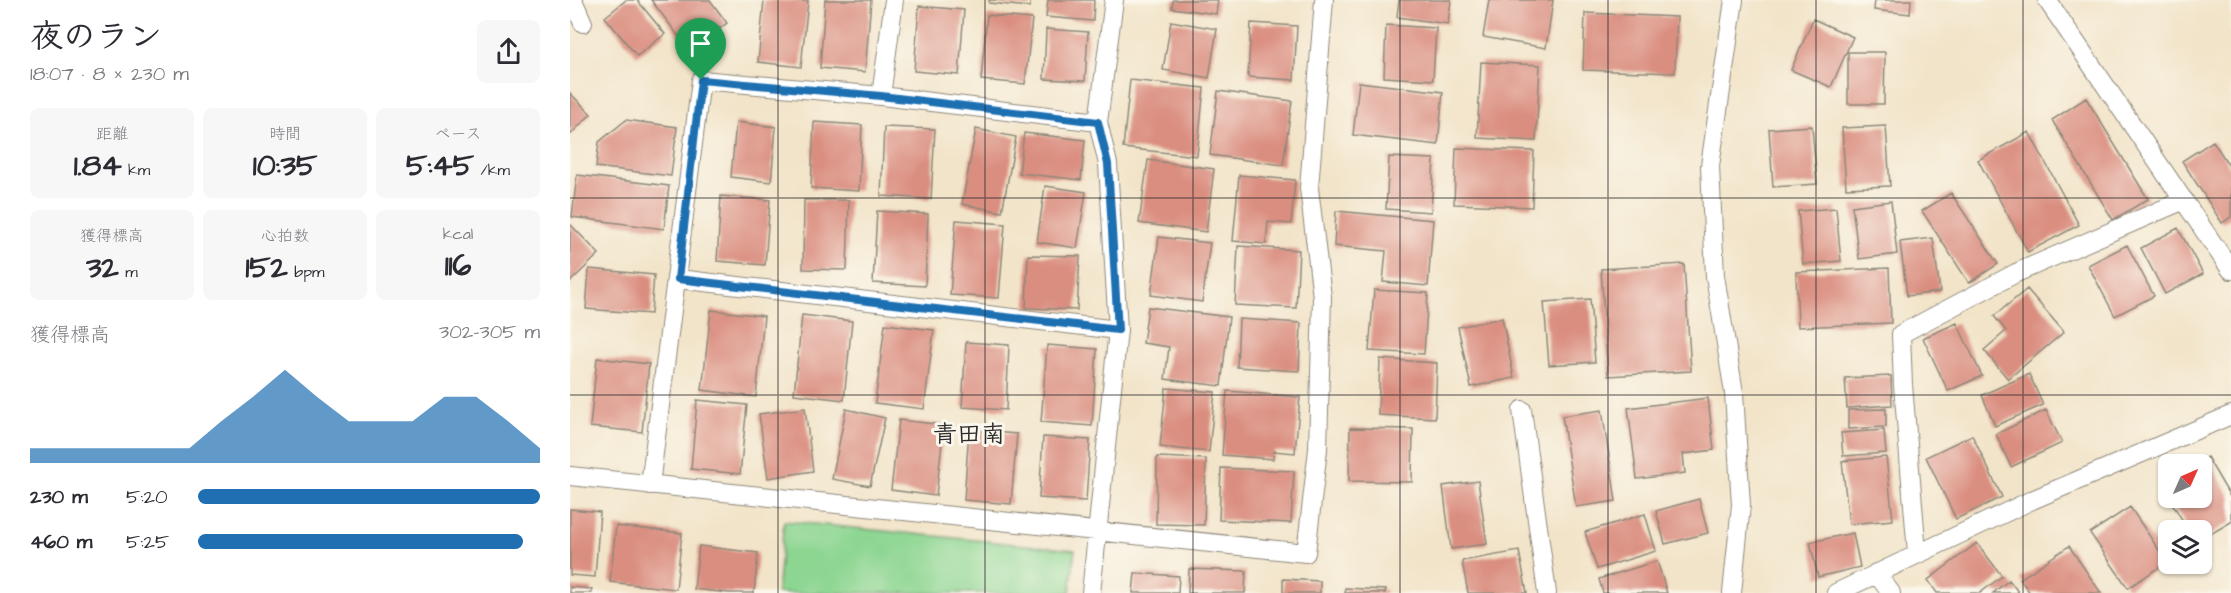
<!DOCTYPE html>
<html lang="ja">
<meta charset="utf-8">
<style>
:root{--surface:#fff;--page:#f7f7f7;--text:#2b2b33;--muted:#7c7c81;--accent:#1f6fb2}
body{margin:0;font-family:"Architects Daughter","Klee One",sans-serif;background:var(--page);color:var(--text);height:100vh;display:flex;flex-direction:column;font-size:22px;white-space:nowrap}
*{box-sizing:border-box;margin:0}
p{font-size:20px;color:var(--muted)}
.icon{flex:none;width:33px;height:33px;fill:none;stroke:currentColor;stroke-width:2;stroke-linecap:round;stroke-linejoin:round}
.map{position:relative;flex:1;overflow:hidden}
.details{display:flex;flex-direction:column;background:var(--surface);width:570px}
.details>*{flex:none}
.needle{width:39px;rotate:45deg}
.controls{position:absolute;left:1588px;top:454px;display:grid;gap:12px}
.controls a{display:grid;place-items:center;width:54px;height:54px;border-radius:9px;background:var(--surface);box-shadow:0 2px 4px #0004;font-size:30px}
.pin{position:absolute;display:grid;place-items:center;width:51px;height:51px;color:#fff;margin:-62px -26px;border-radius:50% 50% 50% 0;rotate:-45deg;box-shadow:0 0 6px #0007}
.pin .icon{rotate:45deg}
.round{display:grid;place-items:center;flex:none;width:63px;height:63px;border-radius:9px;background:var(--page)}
.summary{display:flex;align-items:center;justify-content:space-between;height:102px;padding:0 30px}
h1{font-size:33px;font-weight:700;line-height:45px}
.figures{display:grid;grid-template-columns:repeat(3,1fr);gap:9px;height:102px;padding:6px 30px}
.figures div{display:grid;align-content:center;border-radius:9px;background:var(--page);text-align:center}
.figures b{font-size:30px;font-weight:700}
.figures small{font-size:16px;font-weight:400}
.figures p{font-size:16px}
.chart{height:168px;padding:12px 30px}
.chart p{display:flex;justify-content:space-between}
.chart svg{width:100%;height:108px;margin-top:6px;fill:var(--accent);opacity:.7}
ul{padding:0 30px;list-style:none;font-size:20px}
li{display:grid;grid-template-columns:96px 72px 1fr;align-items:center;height:45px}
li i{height:15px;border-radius:8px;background:var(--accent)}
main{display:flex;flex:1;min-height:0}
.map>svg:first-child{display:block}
</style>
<main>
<section class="details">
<div class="summary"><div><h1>夜のラン</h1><p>18:07 · 8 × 230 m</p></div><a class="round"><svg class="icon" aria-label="share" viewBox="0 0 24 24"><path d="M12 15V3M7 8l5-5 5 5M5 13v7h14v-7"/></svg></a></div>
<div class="figures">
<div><p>距離</p><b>1.84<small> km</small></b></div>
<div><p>時間</p><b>10:35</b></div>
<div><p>ペース</p><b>5:45<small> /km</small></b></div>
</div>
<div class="figures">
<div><p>獲得標高</p><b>32<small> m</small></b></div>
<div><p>心拍数</p><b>152<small> bpm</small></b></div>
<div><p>kcal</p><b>116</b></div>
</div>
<div class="chart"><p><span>獲得標高</span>302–305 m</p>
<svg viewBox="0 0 160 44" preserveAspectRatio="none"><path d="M0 44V38L10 38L20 38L30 38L40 38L50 38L60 27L70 17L80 6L90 17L100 27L110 27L120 27L130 17L140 17L150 27L160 38V44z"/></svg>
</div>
<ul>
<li><b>230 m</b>5:20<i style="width:100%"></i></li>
<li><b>460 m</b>5:25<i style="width:95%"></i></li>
</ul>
</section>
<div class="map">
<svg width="1661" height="593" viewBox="0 0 1661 593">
<rect width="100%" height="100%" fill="#fbf7ec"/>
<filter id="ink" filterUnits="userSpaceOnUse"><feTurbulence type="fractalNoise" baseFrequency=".0167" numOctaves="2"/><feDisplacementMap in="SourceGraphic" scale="12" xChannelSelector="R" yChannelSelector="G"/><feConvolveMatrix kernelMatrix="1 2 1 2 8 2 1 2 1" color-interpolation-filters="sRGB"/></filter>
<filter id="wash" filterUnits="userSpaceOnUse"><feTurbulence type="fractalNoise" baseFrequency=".008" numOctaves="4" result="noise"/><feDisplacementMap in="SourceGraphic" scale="24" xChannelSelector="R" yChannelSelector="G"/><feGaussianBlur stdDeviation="1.35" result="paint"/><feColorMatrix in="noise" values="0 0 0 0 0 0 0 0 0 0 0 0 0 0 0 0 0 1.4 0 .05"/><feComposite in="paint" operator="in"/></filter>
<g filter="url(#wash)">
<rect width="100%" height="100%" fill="#f2e4c9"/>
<path fill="#8dd692" stroke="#5c805e" stroke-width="1.5" d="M 214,521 L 505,550 L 500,593 L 207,593 Z"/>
<g id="blocks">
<path fill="#da8e80" d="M 56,0 L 67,0 L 95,34 L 67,56 L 35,17 Z
M 81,0 L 140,0 L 157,23 L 120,51 Z
M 194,0 L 238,1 L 231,67 L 188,62 Z
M 255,0 L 301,0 L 295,72 L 250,68 Z
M 419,0 L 460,0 L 460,7 L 419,3 Z
M 478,0 L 524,0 L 523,21 L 476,17 Z
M 603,0 L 648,0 L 646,14 L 602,8 Z
M 829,0 L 881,0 L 878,24 L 827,17 Z
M 919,0 L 983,0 L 976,48 L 913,37 Z
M 1305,0 L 1341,0 L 1340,14 L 1304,10 Z
M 349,6 L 394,10 L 389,75 L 344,71 Z
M 1015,13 L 1107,17 L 1105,73 L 1013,70 Z
M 417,15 L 462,19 L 455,84 L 411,80 Z
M 1243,19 L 1283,37 L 1261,87 L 1221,70 Z
M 601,21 L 647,29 L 639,78 L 593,70 Z
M 681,23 L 727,26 L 724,80 L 678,77 Z
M 816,25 L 866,28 L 863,80 L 814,77 Z
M 476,29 L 518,32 L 515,81 L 474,79 Z
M 1278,52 L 1315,52 L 1314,104 L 1278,104 Z
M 911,62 L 970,65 L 966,141 L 907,138 Z
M 560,80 L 634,88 L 627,156 L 553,148 Z
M 789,82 L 873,92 L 868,145 L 783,135 Z
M 648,91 L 722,101 L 713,165 L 640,155 Z
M 0,93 L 21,114 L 0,135 Z
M 1516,98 L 1578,199 L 1543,220 L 1482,120 Z
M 56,120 L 107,127 L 101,176 L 26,167 L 29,142 Z
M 166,122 L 206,127 L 201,182 L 161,177 Z
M 244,122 L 292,125 L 289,191 L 241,188 Z
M 1242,126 L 1247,184 L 1203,187 L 1199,129 Z
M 1316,126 L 1320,186 L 1276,188 L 1272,128 Z
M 314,127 L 365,129 L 361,199 L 311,196 Z
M 406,129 L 446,137 L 432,212 L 392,204 Z
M 1459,132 L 1509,225 L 1458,252 L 1408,160 Z
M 454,133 L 515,140 L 511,180 L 449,173 Z
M 1643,141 L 1661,169 L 1661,217 L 1652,223 L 1612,161 Z
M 886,148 L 964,151 L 962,207 L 884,204 Z
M 819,157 L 864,159 L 861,212 L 816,209 Z
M 578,160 L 644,169 L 636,232 L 569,223 Z
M 7,175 L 99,186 L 94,229 L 2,217 Z
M 669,175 L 725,180 L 721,224 L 698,222 L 696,244 L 663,241 Z
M 475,186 L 516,192 L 507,248 L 467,242 Z
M 1381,193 L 1428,264 L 1399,283 L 1352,211 Z
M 151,196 L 200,200 L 195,265 L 147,261 Z
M 234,200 L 279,200 L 277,270 L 233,269 Z
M 1321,201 L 1327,254 L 1289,259 L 1282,206 Z
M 1266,208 L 1271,261 L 1233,264 L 1228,211 Z
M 307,211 L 358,214 L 355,286 L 303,283 Z
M 766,211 L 863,220 L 858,286 L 813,282 L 816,251 L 764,246 Z
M 386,220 L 435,224 L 429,298 L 380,295 Z
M 0,224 L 29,254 L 0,282 Z
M 1608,228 L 1633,274 L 1595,294 L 1571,248 Z
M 589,237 L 640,243 L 632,302 L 581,295 Z
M 1363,238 L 1370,292 L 1337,296 L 1330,242 Z
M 1557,245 L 1584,296 L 1545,316 L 1518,265 Z
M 668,246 L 729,250 L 726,308 L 665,305 Z
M 458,255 L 510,256 L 507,310 L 456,308 Z
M 1114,264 L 1121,371 L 1038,376 L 1031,269 Z
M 1319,268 L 1321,323 L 1228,327 L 1226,272 Z
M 19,269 L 84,275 L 81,314 L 16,309 Z
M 1457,289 L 1494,332 L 1438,379 L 1414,350 L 1436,331 L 1424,316 Z
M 804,290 L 858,293 L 854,354 L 799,351 Z
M 1020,299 L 1025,362 L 979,365 L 974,302 Z
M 578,307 L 659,317 L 651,386 L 595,379 L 599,347 L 573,343 Z
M 141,310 L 194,316 L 186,397 L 132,390 Z
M 232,315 L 282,321 L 274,400 L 224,394 Z
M 932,318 L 944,378 L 901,387 L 888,327 Z
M 669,319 L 731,323 L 729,371 L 667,367 Z
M 1387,323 L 1412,376 L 1378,391 L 1353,338 Z
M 315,324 L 364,330 L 354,409 L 305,403 Z
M 396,342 L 439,345 L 436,410 L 392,407 Z
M 477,345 L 527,349 L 522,426 L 471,422 Z
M 27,358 L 79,364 L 72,432 L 20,427 Z
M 810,359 L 867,363 L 865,418 L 808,415 Z
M 1459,374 L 1473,405 L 1425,426 L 1412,395 Z
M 1321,376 L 1322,405 L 1277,408 L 1275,378 Z
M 596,388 L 645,392 L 639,452 L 590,447 Z
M 657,391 L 730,397 L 725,453 L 704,451 L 703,459 L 652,455 Z
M 1138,398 L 1144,450 L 1113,454 L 1115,473 L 1067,479 L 1058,408 Z
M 127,400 L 177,405 L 170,474 L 121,469 Z
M 235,408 L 243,471 L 198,478 L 189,414 Z
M 276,409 L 315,418 L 300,486 L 262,479 Z
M 1316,409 L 1316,427 L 1278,429 L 1278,410 Z
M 1032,410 L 1046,501 L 1006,507 L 992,416 Z
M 1476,410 L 1492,443 L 1441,467 L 1426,434 Z
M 329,420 L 374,425 L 366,496 L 321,490 Z
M 780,428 L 843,429 L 842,482 L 779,481 Z
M 399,430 L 447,434 L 441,504 L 394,500 Z
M 1314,430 L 1316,453 L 1273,456 L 1271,433 Z
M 1402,435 L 1432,497 L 1386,519 L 1356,457 Z
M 473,437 L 520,440 L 516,501 L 469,498 Z
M 587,457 L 636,459 L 634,525 L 586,524 Z
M 1316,457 L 1323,520 L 1279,524 L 1272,461 Z
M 1637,457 L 1661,498 L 1661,522 L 1632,539 L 1632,531 L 1619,531 L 1599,498 L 1632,498 L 1632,465 L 1623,465 Z
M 651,468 L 724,471 L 721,523 L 649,520 Z
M 908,481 L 917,544 L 881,549 L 873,486 Z
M 1129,499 L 1138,533 L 1095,544 L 1086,511 Z
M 1560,507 L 1597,562 L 1558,588 L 1520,533 Z
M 0,509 L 30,512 L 25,577 L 0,575 Z
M 1075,514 L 1086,551 L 1027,569 L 1015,532 Z
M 46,526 L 112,533 L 106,589 L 40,582 Z
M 1283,533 L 1290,567 L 1248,577 L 1240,542 Z
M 1407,543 L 1432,576 L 1410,593 L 1367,593 L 1358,580 Z
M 129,546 L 188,553 L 184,593 L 159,593 L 124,589 Z
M 1499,546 L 1531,593 L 1460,593 L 1450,579 Z
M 949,551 L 957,593 L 898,593 L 892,561 Z
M 1087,561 L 1097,593 L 1033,593 L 1029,579 Z
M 619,569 L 676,571 L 675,593 L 618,593 Z
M 565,573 L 609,576 L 608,593 L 563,593 Z
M 713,579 L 750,581 L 750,593 L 713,593 Z
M 1439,580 L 1449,593 L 1423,593 Z
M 0,587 L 22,589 L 22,593 L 0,593 Z
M 775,588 L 816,590 L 815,593 L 775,593 Z"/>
</g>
</g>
<g filter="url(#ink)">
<use href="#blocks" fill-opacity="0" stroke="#8e887a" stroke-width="1.5"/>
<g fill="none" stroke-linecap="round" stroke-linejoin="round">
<defs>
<path id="service" d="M 3,0 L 13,23
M 1477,0 L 1661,270
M 311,96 L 324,0
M 108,279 L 548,330
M 952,410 L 977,593
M 0,476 L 736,553 L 748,449 L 752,297 L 739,188 L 754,0
M 80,485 L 131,80 L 311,96 L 528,122
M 1347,553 L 1333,385 L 1331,334 L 1446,273 L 1614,200
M 1306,573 L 1321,593
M 521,593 L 548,330 L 538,164 L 528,122 L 544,0
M 1162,593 L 1171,505 L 1164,393 L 1145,276 L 1140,166 L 1164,0
M 1266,593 L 1462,500 L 1661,415"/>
</defs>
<use href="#service" stroke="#8e887a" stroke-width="20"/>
<use href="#service" stroke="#fff" stroke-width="18"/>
</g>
</g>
<g fill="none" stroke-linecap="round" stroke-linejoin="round" filter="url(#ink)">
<defs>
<path id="route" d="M 131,80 L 311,96 L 528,122 L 538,164 L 548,330 L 108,279 Z"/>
</defs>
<use href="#route" stroke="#fff" stroke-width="12"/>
<use href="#route" stroke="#1f6fb2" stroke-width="8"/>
</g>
<path fill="none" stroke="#2b2b2b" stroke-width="1.5" stroke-opacity="0.55" d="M 208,0 L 208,593M 415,0 L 415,593M 623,0 L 623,593M 830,0 L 830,593M 1038,0 L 1038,593M 1246,0 L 1246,593M 1453,0 L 1453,593M 0,198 L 1661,198M 0,395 L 1661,395"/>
<g text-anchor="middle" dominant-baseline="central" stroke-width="6" stroke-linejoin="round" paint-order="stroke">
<g font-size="24" font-weight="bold" fill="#2b2b2b" stroke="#fbf7ec">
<text x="399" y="435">青田南</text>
</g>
</g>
</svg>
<div class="controls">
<a><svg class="needle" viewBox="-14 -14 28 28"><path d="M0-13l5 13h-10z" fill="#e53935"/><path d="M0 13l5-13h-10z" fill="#7c7c81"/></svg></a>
<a><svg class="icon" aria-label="layers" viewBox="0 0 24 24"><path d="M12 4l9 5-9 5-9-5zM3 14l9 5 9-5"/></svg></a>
</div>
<div class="pin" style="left:131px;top:80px;background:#1e9e55"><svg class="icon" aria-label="arrive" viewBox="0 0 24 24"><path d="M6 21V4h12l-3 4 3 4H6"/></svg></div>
</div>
</main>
